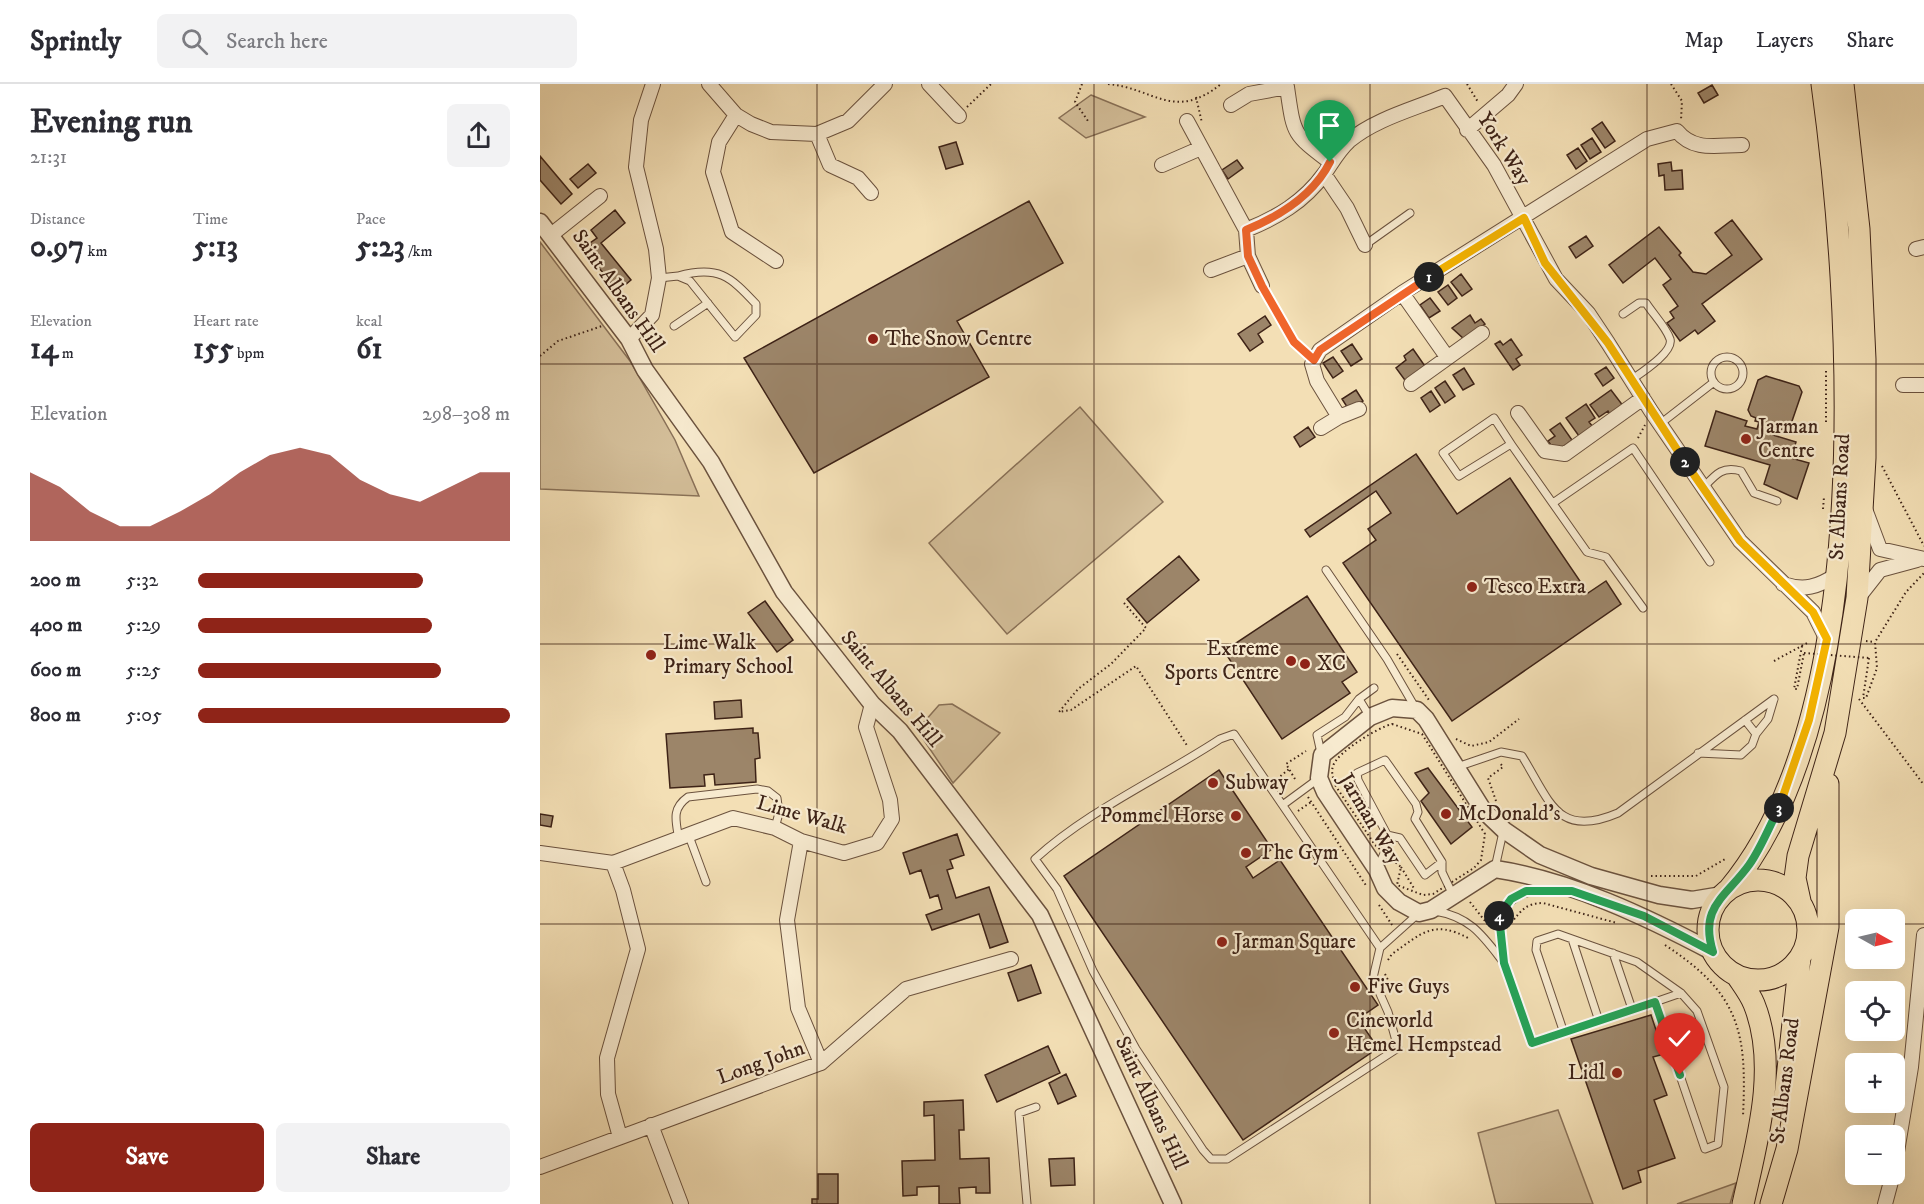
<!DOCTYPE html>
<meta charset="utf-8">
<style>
:root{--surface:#fff;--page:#f2f2f3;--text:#2b2b33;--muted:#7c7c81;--line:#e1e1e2;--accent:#8f2418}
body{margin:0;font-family:"IM FELL DW Pica",serif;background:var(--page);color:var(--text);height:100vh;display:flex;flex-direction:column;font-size:22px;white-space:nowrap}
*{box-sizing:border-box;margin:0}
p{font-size:20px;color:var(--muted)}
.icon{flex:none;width:33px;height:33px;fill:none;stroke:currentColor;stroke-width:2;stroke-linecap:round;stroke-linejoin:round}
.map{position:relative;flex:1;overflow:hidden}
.side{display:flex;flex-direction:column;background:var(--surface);width:540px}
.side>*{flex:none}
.needle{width:39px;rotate:98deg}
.tools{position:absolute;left:1305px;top:825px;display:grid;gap:12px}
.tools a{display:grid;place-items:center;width:60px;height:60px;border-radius:9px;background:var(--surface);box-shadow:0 6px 24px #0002;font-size:30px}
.pin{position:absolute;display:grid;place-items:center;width:51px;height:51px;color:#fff;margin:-62px -26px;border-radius:50% 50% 50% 0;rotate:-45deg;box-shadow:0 0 6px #0007}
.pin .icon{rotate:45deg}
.km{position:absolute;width:30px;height:30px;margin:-15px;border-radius:50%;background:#222;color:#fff;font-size:16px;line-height:30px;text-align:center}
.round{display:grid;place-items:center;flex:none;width:63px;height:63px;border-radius:9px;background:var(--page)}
.overview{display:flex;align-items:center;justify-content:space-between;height:102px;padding:0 30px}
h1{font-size:33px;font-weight:800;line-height:45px}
.metrics{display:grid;grid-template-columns:repeat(3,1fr);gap:9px;height:102px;padding:6px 30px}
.metrics div{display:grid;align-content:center}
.metrics b{font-size:30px;font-weight:800}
.metrics small{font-size:16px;font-weight:400}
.metrics p{font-size:16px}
.chart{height:168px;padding:12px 30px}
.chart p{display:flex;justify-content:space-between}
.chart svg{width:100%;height:108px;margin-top:6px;fill:var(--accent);opacity:.7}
.cta{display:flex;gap:12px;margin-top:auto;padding:12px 30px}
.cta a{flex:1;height:69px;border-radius:9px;background:var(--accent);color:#fff;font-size:24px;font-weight:800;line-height:69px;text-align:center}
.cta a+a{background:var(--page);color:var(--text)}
ul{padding:0 30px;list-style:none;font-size:20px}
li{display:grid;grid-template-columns:96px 72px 1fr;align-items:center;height:45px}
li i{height:15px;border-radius:8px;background:var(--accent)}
header{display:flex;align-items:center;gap:36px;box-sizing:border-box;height:84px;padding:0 30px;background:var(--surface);border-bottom:2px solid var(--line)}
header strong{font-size:28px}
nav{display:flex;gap:33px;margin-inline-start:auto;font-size:21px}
.search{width:420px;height:54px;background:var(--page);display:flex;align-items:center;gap:15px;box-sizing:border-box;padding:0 21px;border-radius:9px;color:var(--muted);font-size:22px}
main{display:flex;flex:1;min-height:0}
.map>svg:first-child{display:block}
</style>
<header>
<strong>Sprintly</strong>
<div class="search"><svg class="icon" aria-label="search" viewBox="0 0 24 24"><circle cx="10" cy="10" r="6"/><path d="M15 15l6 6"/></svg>Search here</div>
<nav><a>Map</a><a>Layers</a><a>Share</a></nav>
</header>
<main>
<section class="side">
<div class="overview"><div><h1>Evening run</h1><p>21:31</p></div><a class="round"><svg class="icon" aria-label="share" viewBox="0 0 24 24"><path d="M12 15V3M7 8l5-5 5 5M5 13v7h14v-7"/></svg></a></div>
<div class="metrics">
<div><p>Distance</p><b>0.97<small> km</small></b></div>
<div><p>Time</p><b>5:13</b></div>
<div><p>Pace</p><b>5:23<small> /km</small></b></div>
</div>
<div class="metrics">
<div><p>Elevation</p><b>14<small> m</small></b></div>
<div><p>Heart rate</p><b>155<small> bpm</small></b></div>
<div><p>kcal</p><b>61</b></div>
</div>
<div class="chart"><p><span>Elevation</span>298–308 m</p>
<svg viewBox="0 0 160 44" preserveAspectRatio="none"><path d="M0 44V16L10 22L20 32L30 38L40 38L50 32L60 25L70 16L80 9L90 6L100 9L110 19L120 25L130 28L140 22L150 16L160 16V44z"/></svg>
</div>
<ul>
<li><b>200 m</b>5:32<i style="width:72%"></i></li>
<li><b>400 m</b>5:29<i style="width:75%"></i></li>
<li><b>600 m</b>5:25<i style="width:78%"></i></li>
<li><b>800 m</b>5:05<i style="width:100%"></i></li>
</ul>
<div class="cta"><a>Save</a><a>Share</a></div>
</section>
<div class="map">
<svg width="1384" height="1120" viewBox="0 0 1384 1120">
<rect width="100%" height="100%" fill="#f3dfb5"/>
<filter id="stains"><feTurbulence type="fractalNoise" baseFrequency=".00333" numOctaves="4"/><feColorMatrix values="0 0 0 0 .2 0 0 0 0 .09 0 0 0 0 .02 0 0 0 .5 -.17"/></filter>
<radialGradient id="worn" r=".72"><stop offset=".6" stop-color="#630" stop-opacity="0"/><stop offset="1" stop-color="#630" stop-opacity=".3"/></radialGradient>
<path fill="#d4bf9a" stroke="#897158" stroke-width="1.5" d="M 551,11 L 605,33 L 546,54 L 519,34 Z
M 0,158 L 90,277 L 135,356 L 159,412 L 0,405 Z
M 540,323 L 623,418 L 467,550 L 389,459 Z
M 412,620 L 460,649 L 413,699 L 377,646 L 399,621 Z
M 1018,1026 L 1053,1120 L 956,1120 L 938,1049 Z
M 1196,1099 L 1190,1120 L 1137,1120 Z"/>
<path fill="#9c8569" stroke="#3e2317" stroke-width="1.5" d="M 1172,1 L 1178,11 L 1164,19 L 1158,9 Z
M 1062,38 L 1075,57 L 1065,64 L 1052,45 Z
M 1052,54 L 1061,68 L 1050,75 L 1041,61 Z
M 416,58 L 423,80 L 406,85 L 399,63 Z
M 1038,64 L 1047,77 L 1036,85 L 1027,71 Z
M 0,72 L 32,110 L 21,120 L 0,96 Z
M 697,76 L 703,84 L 688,95 L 682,86 Z
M 1131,78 L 1132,87 L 1142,86 L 1143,105 L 1125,106 L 1124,91 L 1119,92 L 1118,80 Z
M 48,80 L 56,89 L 38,104 L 30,95 Z
M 489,117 L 523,179 L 417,237 L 449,293 L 274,389 L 204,274 Z
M 75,126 L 85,139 L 61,159 L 91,196 L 78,207 L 49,172 L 55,166 L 50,159 L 57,154 L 51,146 Z
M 1192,136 L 1222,175 L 1162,220 L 1175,237 L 1158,250 L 1155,246 L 1140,257 L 1127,239 L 1134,234 L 1130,228 L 1138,222 L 1123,201 L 1131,195 L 1115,174 L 1083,199 L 1069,181 L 1119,143 L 1141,169 L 1139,171 L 1153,188 L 1166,190 L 1192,171 L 1175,149 Z
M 1046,152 L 1053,162 L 1036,174 L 1029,163 Z
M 921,190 L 932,205 L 922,212 L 911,198 Z
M 908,201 L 917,214 L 908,221 L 898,208 Z
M 890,214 L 900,227 L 889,234 L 880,221 Z
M 930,231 L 935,239 L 941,235 L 945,240 L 924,255 L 912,244 Z
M 725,232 L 731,241 L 718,250 L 723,258 L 710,267 L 698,250 Z
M 971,255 L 982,271 L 976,275 L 980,281 L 973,286 L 955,260 L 960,257 L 963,261 Z
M 812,260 L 822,275 L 811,282 L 801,267 Z
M 873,265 L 887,285 L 867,299 L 856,284 L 866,276 L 864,272 Z
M 793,273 L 803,287 L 793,294 L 783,279 Z
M 1066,283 L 1074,294 L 1063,302 L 1055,290 Z
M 924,284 L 934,300 L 923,306 L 913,291 Z
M 1226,292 L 1259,302 L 1262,308 L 1250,343 L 1244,347 L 1235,344 L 1233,351 L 1256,358 L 1251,374 L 1269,379 L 1257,415 L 1224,400 L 1230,381 L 1165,362 L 1176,327 L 1207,337 L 1205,342 L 1217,345 L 1219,338 L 1215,337 L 1216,334 L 1211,332 L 1208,326 L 1218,296 Z
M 905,297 L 915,312 L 905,319 L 895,304 Z
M 816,306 L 823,317 L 809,326 L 802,315 Z
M 1071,306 L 1084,323 L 1071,332 L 1068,327 L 1059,333 L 1050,321 Z
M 891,307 L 900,321 L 890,328 L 881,314 Z
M 1046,320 L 1055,334 L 1049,338 L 1053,343 L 1039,352 L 1026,334 Z
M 1020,339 L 1032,356 L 1016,368 L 1008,357 L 1015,352 L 1010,346 Z
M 768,343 L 775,353 L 760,363 L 754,353 Z
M 876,370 L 917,430 L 970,394 L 1048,509 L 1066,497 L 1081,520 L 912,637 L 803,479 L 836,456 L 828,445 L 851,429 L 836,407 L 770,453 L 765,446 Z
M 639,472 L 659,496 L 607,539 L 587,515 Z
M 767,512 L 817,588 L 802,598 L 810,609 L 742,655 L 684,567 Z
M 225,517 L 253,556 L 237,568 L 208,529 Z
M 201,616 L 202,633 L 175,635 L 174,618 Z
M 213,644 L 213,649 L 218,649 L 220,674 L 215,675 L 216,698 L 175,701 L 174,690 L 164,691 L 165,702 L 130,704 L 126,650 Z
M 888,684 L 932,743 L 911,760 L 881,717 L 889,709 L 875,689 Z
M 679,686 L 732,765 L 706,783 L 713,794 L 740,776 L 838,921 L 818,935 L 838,964 L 703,1056 L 524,792 Z
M 0,730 L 13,732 L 11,743 L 0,741 Z
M 417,750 L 424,771 L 410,776 L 413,784 L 407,786 L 416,814 L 449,803 L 468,858 L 450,864 L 439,830 L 392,846 L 386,831 L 402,825 L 398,811 L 390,814 L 381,786 L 370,790 L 363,769 Z
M 491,881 L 501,909 L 478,917 L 468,889 Z
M 1111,931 L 1124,970 L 1113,973 L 1127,1011 L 1114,1016 L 1135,1074 L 1098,1087 L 1101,1098 L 1083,1105 L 1031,955 Z
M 508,962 L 520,989 L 457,1018 L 445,991 Z
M 526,990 L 536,1012 L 518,1020 L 509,999 Z
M 423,1016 L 424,1046 L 419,1046 L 420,1075 L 449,1074 L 450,1109 L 436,1109 L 436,1103 L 419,1104 L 420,1120 L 399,1120 L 399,1102 L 377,1103 L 377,1111 L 363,1112 L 362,1077 L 395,1076 L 394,1031 L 384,1032 L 384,1018 Z
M 534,1074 L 535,1101 L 511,1102 L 509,1075 Z
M 278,1090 L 298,1090 L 298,1120 L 272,1120 L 272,1115 L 278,1115 Z"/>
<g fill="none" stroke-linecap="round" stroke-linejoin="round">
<defs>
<path id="service" d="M 825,161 L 870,129
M 119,194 L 138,192 L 150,197 L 195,253 L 216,231 L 216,220 C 190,192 178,181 138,192
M 1083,230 L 1099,219 L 1106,219 C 1113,230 1126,243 1130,255 C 1134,268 1101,289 1091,296
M 134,242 L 168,219
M1171 289a16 16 0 1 1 32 0a16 16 0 1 1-32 0Z
M 1120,340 L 1174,298
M 971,360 L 954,334 L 903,369 L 919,392 L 971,360 L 1047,468 L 1066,473 L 1103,524
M 1163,404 C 1176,390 1182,382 1201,387 L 1214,409 L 1237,417
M 1013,419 L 1093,364 L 1170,478
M 786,486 L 847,575 L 876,625
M 819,615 L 830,633
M 1216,650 L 1228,635 L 1234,615
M 781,669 L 777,651 L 805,633 L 819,615 L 834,604
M 1158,669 L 1201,671 L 1212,661 L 1216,650 L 1205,636
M 917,683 L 961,668 L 982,672 C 1010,717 1017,755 1078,729 L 1234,615
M 744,720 L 778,695
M 847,751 L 860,754 L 885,791 L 902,778
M 149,752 L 166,798
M 139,756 C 136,737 131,725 148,713 L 217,705 L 228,707 L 237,714 L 239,729 L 235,744
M 838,783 L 850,756 L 818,696 L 817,689 L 845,676 L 876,720 L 878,728 L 875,735 L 902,778 L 902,788 L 911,807 L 910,812
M 955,784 L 963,748
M 1021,807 C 990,807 979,804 959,831 L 964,879 L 992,959 L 1115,918 L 1165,1065 L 1178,1060 L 1184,1003 L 1157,927 L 1141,909 L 1097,878 L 1018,850 L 997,857 L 996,866 L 1024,949
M 895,827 C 931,833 943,852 964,879
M 1032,855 L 1059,937
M 840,864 L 694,650 L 680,655 C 619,695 549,726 495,775 L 517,805 L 553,887 L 596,965 L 663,1066 L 671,1075 L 687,1075 L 858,964 L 848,928 L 833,894 L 840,864 L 879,829
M 1073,869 L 1092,925
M 1115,918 L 1141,909
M 487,1120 L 479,1029 L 496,1023"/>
<path id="minor" d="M 169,0 L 196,31 L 211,40 L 231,48 L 277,50 L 308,37 L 345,0
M 389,0 L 419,32
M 691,21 L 709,10 L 747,3 C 754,51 752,49 790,78
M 196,31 L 179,58 L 173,88 L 192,148 L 236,177
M 647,37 L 706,146 L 708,172 L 722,202
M 927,46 L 968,11 L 976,0
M 277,50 L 290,81 L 318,94 L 331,109
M 622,81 L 661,64
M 784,90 L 807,124 L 825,161
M 706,146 C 736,134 764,118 784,90 C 792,79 798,67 809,57 C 835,35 874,25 905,12 L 954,81 L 1016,195 L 1048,229 L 1068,259 L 1111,327 L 1200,457 L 1273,528 L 1286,554
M 11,151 L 60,112
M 1376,165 L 1384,163
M 671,186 L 708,172
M 862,209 L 907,273
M 89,255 L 112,231 L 119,194 L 116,165 L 96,83 L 101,36 L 113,0
M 871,300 L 942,249
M 1363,301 L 1384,301
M 819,325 L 799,333 L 777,297 L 772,280 L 780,266 L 862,209 L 1107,55 L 1137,47 C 1154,68 1177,61 1202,61
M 978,329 L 1005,367 L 1025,370 L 1103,314
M 781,344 L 799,333
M 1325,425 L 1340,465 L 1384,475
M 1243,500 C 1264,507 1278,503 1296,491
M 1318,514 L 1340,486 L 1377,476
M 261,757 L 247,836 L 258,924 L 281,979
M 0,769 L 73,779 L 193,734 L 235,744 L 261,757 L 304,769 L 337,759 L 352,735 L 350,716 L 326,643 L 332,620
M 73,779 L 83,806 L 98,865 L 67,974 L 68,1010 L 80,1053
M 111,1041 L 141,1120
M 0,1083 L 281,979 L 366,905 L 471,875
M 1354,1086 L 1371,983 L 1384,851
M 1345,1120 L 1353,1090"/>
<path id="tertiary" d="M 0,138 L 89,255 L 105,286 L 171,378 L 244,508 L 332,620 L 360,647 L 500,831 L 633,1120
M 1173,868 C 1107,833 1029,796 955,785 L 891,826 L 879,829 L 859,818 L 845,804 L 837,786 L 785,708 L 779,694 L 782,671 L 830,633 L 852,624 L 877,626 L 886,635 L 943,726 L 964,746 L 1000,771 L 1051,792 L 1119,811 L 1152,816 L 1182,811"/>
<path id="primary" d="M1168 846a50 50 0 1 1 100 0a50 50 0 1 1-100 0Z
M 1189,805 C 1338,626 1312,219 1282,0
M 1260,817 L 1255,794 L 1258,772 L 1295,649 L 1317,514 L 1325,374 L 1325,275 L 1319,145 L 1303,0
M 1197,892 C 1203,901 1210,910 1214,920 C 1239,982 1217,1057 1203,1120
M 1245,1013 L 1260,874
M 1231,1120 L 1247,1065 L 1288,843 L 1288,700"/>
</defs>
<use href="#service" stroke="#6b523e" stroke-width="9"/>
<use href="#minor" stroke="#6b523e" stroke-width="16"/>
<use href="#tertiary" stroke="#6b523e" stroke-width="19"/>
<use href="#primary" stroke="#3e2317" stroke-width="23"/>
<path stroke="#3e2317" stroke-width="2" stroke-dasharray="1.5 3" stroke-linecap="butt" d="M 542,0 L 535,18 L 548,37
M 568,0 C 614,4 634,38 681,0
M 927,0 L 938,18
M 1131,0 L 1142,17 L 1141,36
M 656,13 L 662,39
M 427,23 L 451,0
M 728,212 L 754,258 L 764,267
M 0,272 L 18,257 L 62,242
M 1286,338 L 1286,287
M 1098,354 L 1105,341
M 1342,382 L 1384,462
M 1283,425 L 1284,413
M 584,519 L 606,544 L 571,580 L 538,605 L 519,628 L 531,626 L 596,582 L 648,663
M 1326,557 L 1335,558
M 1262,562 L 1254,605 L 1257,605 L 1264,569
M 857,570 L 889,616
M 1329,574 L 1323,614 L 1326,614 L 1337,584 L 1335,558 L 1366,508 L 1384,489
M 1234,577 L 1267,559
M 1319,615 L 1384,701
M 852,640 L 882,650 L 945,750 L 941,776 L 934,784 L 893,810 L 883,811 L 857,801 L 861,783 L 835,761 L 795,701 C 793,694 791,688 793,682 C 797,668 839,643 852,640 Z
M 916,655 L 931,662 L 949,658 L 979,635
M 737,695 L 749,685
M 755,695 L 746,680 L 766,667
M 768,713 L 827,803
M 956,717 L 948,694 L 963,683 L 960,679
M 758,727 L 771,718
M 861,783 L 875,806
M 1111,792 L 1156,792 L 1187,774
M 930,818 L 949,842
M 839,821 L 852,841
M 971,839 C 981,827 986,819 1003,819 L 1077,839
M 1125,861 C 1200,910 1207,948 1203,1032
M 848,876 L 852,870 C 881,850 893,835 928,854
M 845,890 L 852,904 L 850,905"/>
<use href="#service" stroke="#f7eacf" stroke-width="7"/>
<use href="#minor" stroke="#f7eacf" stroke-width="14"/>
<use href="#tertiary" stroke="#f7eacf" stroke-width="16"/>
<use href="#primary" stroke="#f3dfb5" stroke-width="21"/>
<path stroke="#3e2317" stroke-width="2" stroke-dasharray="1.5 3" stroke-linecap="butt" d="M 1264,569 L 1329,574"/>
</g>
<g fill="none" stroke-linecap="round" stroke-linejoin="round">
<defs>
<path id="split-1" d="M 790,78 C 773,112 740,132 706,146 L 708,172 L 722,202 L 754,258 L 774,276 L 780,266 L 889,193"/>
<path id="split-2" d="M 889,193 L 984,134 L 1005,179 L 1068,259 L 1145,378"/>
<path id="split-3" d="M 1145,378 L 1200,457 L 1273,528 L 1287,555 L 1269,636 L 1239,724"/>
<path id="split-4" d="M 959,832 L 971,815 L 986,807 L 1032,807 L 1104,832 L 1173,868 C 1159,823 1185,814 1209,781 C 1221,764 1229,743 1239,724"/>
<path id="split-5" d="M 959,832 L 964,879 L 992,959 L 1115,918 L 1140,991"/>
</defs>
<use href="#split-1" stroke="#fff" stroke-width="12"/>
<use href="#split-2" stroke="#fff" stroke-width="12"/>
<use href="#split-3" stroke="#fff" stroke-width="12"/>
<use href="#split-4" stroke="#fff" stroke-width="12"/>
<use href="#split-5" stroke="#fff" stroke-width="12"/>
<use href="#split-1" stroke="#f0652b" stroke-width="8"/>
<use href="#split-2" stroke="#f5b400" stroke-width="8"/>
<use href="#split-3" stroke="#f5b400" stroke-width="8"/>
<use href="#split-4" stroke="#22a559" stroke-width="8"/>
<use href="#split-5" stroke="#22a559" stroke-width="8"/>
</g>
<path fill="none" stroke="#3e2317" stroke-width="1.5" stroke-opacity="0.55" d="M 277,0 L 277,1120M 554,0 L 554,1120M 830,0 L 830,1120M 1107,0 L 1107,1120M 0,280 L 1384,280M 0,560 L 1384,560M 0,840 L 1316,840M 1354,840 L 1384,840"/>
<g fill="#8f2418" stroke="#f7eacf" stroke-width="2">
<circle cx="333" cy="255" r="6"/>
<circle cx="1206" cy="355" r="6"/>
<circle cx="932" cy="503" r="6"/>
<circle cx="111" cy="571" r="6"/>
<circle cx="751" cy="577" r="6"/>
<circle cx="765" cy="580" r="6"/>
<circle cx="673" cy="699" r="6"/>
<circle cx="906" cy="730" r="6"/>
<circle cx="696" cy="732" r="6"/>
<circle cx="706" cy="769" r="6"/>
<circle cx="682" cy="858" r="6"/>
<circle cx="815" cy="903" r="6"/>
<circle cx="794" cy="949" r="6"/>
<circle cx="1077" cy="989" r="6"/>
</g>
<g text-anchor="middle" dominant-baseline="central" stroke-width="4.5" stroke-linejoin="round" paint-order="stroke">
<g font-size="21" fill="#3e2317" stroke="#f7eacf">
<text transform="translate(964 65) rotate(58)">York Way</text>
<text transform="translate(78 207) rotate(55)">Saint Albans Hill</text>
<text transform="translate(1300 413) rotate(-87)">St Albans Road</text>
<text transform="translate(351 605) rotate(50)">Saint Albans Hill</text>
<text transform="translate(262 731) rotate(16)">Lime Walk</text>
<text transform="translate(830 735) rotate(59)">Jarman Way</text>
<text transform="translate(221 979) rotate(-20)">Long John</text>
<text transform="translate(1245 997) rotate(-83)">St Albans Road</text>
<text transform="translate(611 1019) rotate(65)">Saint Albans Hill</text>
</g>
<g font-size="21" fill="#3e2317" stroke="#f7eacf" text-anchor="start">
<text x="345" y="255">The Snow Centre</text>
<text x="1218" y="343">Jarman<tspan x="1218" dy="24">Centre</tspan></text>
<text x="944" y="503">Tesco Extra</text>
<text x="123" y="559">Lime Walk<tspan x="123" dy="24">Primary School</tspan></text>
<text x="739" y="565" text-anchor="end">Extreme<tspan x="739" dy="24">Sports Centre</tspan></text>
<text x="777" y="580">XC</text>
<text x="685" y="699">Subway</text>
<text x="918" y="730">McDonald's</text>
<text x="684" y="732" text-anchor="end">Pommel Horse</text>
<text x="718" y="769">The Gym</text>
<text x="694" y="858">Jarman Square</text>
<text x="827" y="903">Five Guys</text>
<text x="806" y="937">Cineworld<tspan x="806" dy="24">Hemel Hempstead</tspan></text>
<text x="1065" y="989" text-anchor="end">Lidl</text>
</g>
</g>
<rect width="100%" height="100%" filter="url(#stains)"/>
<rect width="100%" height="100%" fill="url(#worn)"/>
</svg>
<div class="tools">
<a><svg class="needle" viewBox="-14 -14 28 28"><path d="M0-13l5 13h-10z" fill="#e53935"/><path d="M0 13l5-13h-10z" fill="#7c7c81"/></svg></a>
<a><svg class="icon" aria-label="locate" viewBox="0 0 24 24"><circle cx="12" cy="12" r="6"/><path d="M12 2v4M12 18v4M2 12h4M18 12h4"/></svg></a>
<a>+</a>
<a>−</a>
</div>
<div class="pin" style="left:790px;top:78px;background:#1e9e55"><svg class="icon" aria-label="arrive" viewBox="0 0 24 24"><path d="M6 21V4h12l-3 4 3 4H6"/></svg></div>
<div class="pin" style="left:1140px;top:991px;background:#d93025"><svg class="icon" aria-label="check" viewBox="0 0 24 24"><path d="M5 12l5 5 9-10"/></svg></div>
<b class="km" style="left:889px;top:193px">1</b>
<b class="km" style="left:1145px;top:378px">2</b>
<b class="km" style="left:1239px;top:724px">3</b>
<b class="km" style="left:959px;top:832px">4</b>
</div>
</main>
